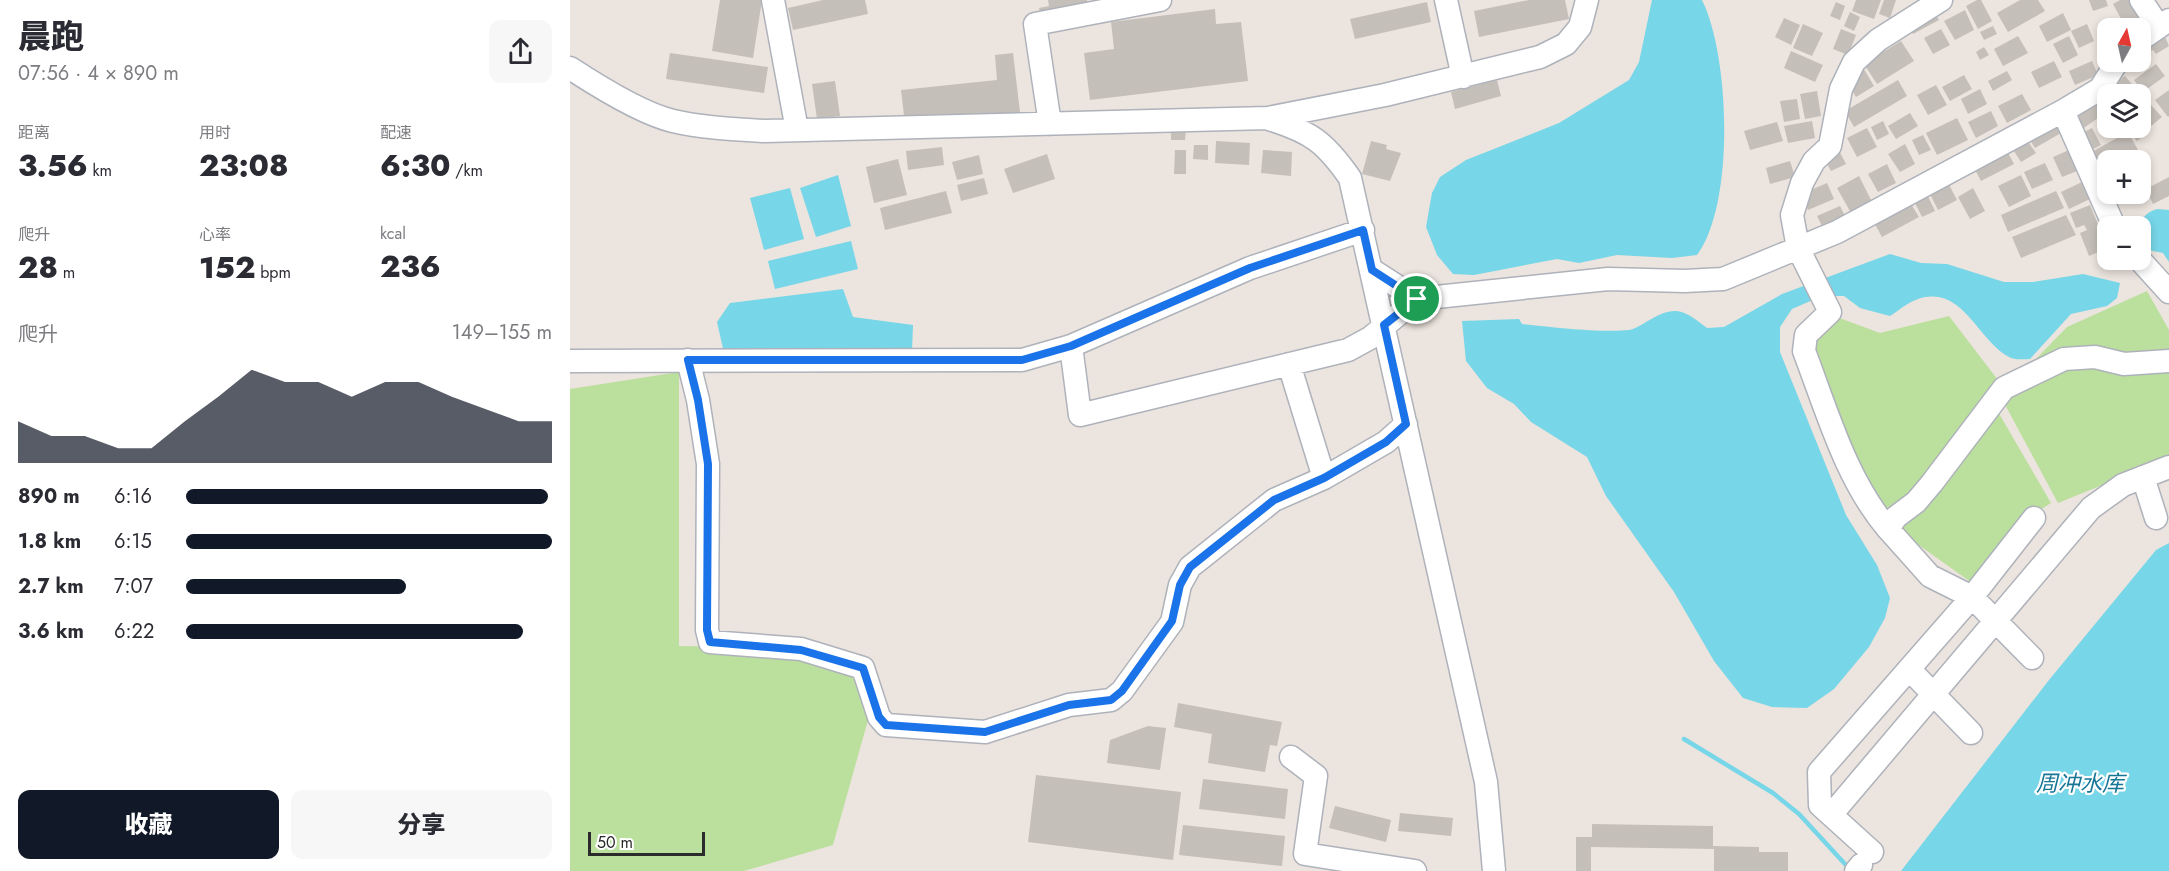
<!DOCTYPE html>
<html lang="zh">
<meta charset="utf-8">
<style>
:root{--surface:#fff;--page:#f7f7f7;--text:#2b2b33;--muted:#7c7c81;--accent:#111827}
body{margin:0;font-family:Jost,"Noto Sans SC",sans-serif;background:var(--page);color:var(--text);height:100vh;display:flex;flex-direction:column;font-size:22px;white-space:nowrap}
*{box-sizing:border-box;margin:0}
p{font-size:20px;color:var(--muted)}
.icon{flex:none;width:33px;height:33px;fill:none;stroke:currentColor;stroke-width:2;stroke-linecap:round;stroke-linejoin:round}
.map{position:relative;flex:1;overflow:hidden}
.details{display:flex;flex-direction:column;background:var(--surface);width:570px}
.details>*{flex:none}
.needle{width:39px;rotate:8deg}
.tools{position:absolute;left:1527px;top:18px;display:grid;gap:12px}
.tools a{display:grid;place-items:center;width:54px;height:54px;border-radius:12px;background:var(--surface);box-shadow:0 3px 9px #0003;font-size:30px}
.scale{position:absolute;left:18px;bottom:15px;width:117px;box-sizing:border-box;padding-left:6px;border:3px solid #2b2b2b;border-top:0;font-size:16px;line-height:21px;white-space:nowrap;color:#2b2b2b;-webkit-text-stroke:4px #fff;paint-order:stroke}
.pin{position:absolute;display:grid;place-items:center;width:51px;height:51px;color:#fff;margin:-26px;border:3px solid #fff;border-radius:50%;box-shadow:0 2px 6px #0007}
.round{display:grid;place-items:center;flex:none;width:63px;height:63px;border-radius:12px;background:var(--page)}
.overview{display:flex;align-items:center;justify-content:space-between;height:102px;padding:0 18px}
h1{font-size:33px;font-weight:800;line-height:45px}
.figures{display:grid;grid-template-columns:repeat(3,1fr);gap:9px;height:102px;padding:6px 18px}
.figures div{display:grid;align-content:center}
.figures b{font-size:30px;font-weight:800}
.figures small{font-size:16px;font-weight:400}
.figures p{font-size:16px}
.chart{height:168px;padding:12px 18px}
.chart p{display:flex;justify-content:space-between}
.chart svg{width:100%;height:108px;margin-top:6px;fill:var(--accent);opacity:.7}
.button{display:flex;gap:12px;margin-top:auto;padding:12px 18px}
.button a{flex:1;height:69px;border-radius:12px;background:var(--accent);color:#fff;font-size:24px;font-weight:800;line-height:69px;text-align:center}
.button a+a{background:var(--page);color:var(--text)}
ul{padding:0 18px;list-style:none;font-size:20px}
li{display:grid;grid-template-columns:96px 72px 1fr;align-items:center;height:45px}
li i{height:15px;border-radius:8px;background:var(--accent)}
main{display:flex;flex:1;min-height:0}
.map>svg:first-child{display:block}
</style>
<main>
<section class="details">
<div class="overview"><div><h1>晨跑</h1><p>07:56 · 4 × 890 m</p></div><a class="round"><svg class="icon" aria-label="share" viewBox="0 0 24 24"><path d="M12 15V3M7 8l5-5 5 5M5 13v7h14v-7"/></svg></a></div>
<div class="figures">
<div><p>距离</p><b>3.56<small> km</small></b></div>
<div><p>用时</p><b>23:08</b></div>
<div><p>配速</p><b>6:30<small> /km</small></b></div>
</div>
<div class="figures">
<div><p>爬升</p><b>28<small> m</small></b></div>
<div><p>心率</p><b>152<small> bpm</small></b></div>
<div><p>kcal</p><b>236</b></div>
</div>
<div class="chart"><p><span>爬升</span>149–155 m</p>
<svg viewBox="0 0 160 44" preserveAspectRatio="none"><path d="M0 44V27L10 33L20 33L30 38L40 38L50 27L60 17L70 6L80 11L90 11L100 17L110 11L120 11L130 17L140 22L150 27L160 27V44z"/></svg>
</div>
<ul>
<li><b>890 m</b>6:16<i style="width:99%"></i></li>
<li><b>1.8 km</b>6:15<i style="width:100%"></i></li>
<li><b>2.7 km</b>7:07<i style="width:60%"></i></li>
<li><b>3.6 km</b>6:22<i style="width:92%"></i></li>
</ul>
<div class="button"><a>收藏</a><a>分享</a></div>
</section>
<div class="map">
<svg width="1599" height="871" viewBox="0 0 1599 871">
<rect width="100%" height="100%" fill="#ece4de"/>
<path fill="#bbdf9d" d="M 1577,291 L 1599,330 L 1599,352 L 1463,362 L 1497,327 Z
M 1264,316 L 1310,333 L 1379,316 L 1434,388 L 1343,498 L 1309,511 L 1239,352 L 1241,337 Z
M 1495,368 L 1599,371 L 1599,458 L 1488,503 L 1433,401 Z
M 109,372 L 109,646 L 165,647 L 251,659 L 301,687 L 298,720 L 263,845 L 174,871 L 0,871 L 0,389 Z
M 1427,410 L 1481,503 L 1459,517 L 1405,585 L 1329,531 Z"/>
<path fill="#77d6e8" d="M 1082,0 L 1132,0 C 1160,56 1165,204 1127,255 L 1102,258 L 1047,255 L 1009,263 L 987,259 L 904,275 L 883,274 L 867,255 L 856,227 L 862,193 L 870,177 L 896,160 L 989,123 L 1059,80 L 1069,62 Z
M 268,175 L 281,226 L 246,237 L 230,188 Z
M 220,188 L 234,239 L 194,250 L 180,198 Z
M 1587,209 L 1599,210 L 1599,262 L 1593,253 L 1578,250 C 1566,235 1566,215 1587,209 Z
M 281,241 L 288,269 L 205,289 L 198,261 Z
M 1320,254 L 1351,263 L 1377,264 L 1434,282 L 1463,282 L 1513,274 L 1550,283 L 1547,298 L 1537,306 L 1501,314 L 1460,359 C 1454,359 1447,360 1441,358 C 1408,343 1394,284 1348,299 C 1338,302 1328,311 1320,316 L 1290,308 L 1274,296 L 1252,296 L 1222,309 L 1210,327 L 1210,352 L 1276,515 L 1307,565 L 1320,598 L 1315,618 L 1299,647 L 1264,689 L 1237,708 L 1202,707 L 1173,698 L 1144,661 L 1104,592 L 1036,496 L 1017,457 L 961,422 L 944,404 L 917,388 L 896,361 L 892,321 L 949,319 L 952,324 C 980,327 1032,333 1059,330 C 1065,329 1071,325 1076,322 C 1104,305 1112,308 1137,328 L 1154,327 L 1212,294 Z
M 273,289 L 283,317 L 343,325 L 342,352 L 154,353 L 147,322 L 160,303 Z
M 1599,543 L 1599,871 L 1331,871 L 1479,680 L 1586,550 Z"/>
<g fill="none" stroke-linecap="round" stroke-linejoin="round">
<path stroke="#77d6e8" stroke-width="4.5" d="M 1114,739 L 1203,793 L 1229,814 L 1275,864"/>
</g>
<path fill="#c5bfb9" d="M 150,0 L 192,0 L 183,58 L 142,51 Z
M 253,0 L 295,0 L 298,14 L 223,30 L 218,8 Z
M 478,0 L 517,0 L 519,13 L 472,23 L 469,8 L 479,6 Z
M 959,0 L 995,0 L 999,19 L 909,37 L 904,11 Z
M 1286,0 L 1311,0 L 1304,19 L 1282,11 Z
M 1314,0 L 1326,0 L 1320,18 L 1309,14 Z
M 1407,0 L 1411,0 L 1422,21 L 1408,29 L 1396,6 Z
M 1450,0 L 1468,0 L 1475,11 L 1438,32 L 1427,13 Z
M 1519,0 L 1536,0 L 1538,6 L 1523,11 Z
M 1550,0 L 1565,0 L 1580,26 L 1556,28 L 1543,4 Z
M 857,2 L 861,22 L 785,39 L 780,19 Z
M 1266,2 L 1275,6 L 1270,20 L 1260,16 Z
M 645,9 L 646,24 L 671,22 L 678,81 L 520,100 L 514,53 L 544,49 L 541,22 Z
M 1395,10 L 1404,30 L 1385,40 L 1374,21 Z
M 1280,12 L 1290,17 L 1284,31 L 1274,26 Z
M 1365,13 L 1369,20 L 1343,34 L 1339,26 Z
M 1493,13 L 1501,30 L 1477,42 L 1469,26 Z
M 1214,18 L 1230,25 L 1221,45 L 1205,37 Z
M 1233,24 L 1253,33 L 1242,56 L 1223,48 Z
M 1517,24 L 1524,41 L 1509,48 L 1501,31 Z
M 1423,26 L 1427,34 L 1414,40 L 1410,32 Z
M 1271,29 L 1286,35 L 1278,55 L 1263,49 Z
M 1371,29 L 1380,45 L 1363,54 L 1354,38 Z
M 1538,30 L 1538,53 L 1528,35 Z
M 1593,32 L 1599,46 L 1586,54 L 1583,50 L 1570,58 L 1570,45 Z
M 1448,36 L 1458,53 L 1433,66 L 1424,49 Z
M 1499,36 L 1508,55 L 1493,63 L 1483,44 Z
M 1331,41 L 1344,61 L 1307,84 L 1294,64 Z
M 1414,47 L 1419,55 L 1410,60 L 1406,52 Z
M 1221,51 L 1253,65 L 1245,82 L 1214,68 Z
M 100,53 L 198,67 L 194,93 L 96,79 Z
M 443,53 L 450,112 L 335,124 L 331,90 L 427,80 L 425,55 Z
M 1484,61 L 1492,77 L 1469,88 L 1461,72 Z
M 1522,61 L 1528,75 L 1505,85 L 1499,71 Z
M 1586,64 L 1595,76 L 1573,92 L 1564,80 Z
M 1292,66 L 1304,86 L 1286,97 L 1274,77 Z
M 1437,71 L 1442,80 L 1423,91 L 1418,81 Z
M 1394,75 L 1402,89 L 1380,101 L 1372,87 Z
M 1555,76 L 1566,89 L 1559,94 L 1534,92 Z
M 927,80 L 931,96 L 885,109 L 881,92 Z
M 1328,80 L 1337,96 L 1284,127 L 1275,111 Z
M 265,81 L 270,116 L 247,119 L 242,84 Z
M 1366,85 L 1377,105 L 1358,115 L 1347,95 Z
M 1410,89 L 1417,104 L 1398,114 L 1391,99 Z
M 1599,90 L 1599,116 L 1598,117 L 1585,100 Z
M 1247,91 L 1251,116 L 1235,119 L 1230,94 Z
M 1452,94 L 1461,110 L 1437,123 L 1428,106 Z
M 1530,96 L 1538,106 L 1538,111 L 1508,132 L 1498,118 Z
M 1227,99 L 1230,119 L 1214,122 L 1210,101 Z
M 1581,105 L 1592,117 L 1574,132 L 1570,128 L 1570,114 Z
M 1421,111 L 1428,126 L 1406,138 L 1398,122 Z
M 1340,113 L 1348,126 L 1326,139 L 1318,126 Z
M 1387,118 L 1398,140 L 1367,155 L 1356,133 Z
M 1483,119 L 1491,133 L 1465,148 L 1457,135 Z
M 1242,121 L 1245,138 L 1218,143 L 1214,126 Z
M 1313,121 L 1319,134 L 1307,140 L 1301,127 Z
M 1207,122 L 1213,141 L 1180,150 L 1174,131 Z
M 601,126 L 616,127 L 615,140 L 601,140 Z
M 1297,128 L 1307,147 L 1287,157 L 1277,138 Z
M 1522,128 L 1531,145 L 1516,153 L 1508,135 Z
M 1556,128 L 1569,128 L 1575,135 L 1567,141 Z
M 1558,132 L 1568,150 L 1550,160 L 1538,160 L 1538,167 L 1527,173 L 1516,155 Z
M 1353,135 L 1361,150 L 1349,155 L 1342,140 Z
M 1454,136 L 1466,153 L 1451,162 L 1440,145 Z
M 646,141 L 680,143 L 679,165 L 645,163 Z
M 801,141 L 817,145 L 816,149 L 831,153 L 820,181 L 792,174 Z
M 1335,144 L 1345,164 L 1330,172 L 1318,154 Z
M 624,145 L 638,145 L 638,160 L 623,159 Z
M 1266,145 L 1276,164 L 1261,171 L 1251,153 Z
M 372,147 L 374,165 L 338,170 L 336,151 Z
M 1435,147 L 1444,164 L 1411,181 L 1402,164 Z
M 605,150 L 616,150 L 616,174 L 604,174 Z
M 693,150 L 722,152 L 721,176 L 691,173 Z
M 1499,150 L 1507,171 L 1492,177 L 1483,157 Z
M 477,154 L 485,179 L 443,193 L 434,169 Z
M 409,155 L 413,174 L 387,180 L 382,162 Z
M 328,159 L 337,195 L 304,203 L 296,167 Z
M 1220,161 L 1225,177 L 1200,184 L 1196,168 Z
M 1475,163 L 1483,180 L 1462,189 L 1454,172 Z
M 1317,164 L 1326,183 L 1308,192 L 1298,174 Z
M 1451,175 L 1461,196 L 1439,207 L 1428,186 Z
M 1289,176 L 1302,202 L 1281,213 L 1267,188 Z
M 1599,177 L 1599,196 L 1583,204 L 1576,189 Z
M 414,178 L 418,194 L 391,201 L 387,185 Z
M 1376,179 L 1387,200 L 1368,210 L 1357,188 Z
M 1512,182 L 1520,199 L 1499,209 L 1491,192 Z
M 1257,183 L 1264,199 L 1238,210 L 1231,194 Z
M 1403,188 L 1415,211 L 1400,219 L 1388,197 Z
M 1355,190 L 1365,211 L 1352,217 L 1342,197 Z
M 376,191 L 382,213 L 315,230 L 310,208 Z
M 1486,191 L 1494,208 L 1438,232 L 1431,215 Z
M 1338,199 L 1349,217 L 1312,237 L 1302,219 Z
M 1520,205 L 1538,248 L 1519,256 L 1510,233 L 1517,230 L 1514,225 L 1506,228 L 1500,213 Z
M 1270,206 L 1275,216 L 1252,226 L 1247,216 Z
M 1496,215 L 1506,235 L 1451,258 L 1442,237 Z
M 608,703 L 712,722 L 707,746 L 700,745 L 695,772 L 638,763 L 642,734 L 604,727 Z
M 578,726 L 596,728 L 590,770 L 537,763 L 540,740 Z
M 466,775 L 611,792 L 603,860 L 458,842 Z
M 633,779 L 718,789 L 715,819 L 629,809 Z
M 765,806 L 821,820 L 816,842 L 759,828 Z
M 830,813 L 883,818 L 881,836 L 828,831 Z
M 1022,824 L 1143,826 L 1143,846 L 1189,847 L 1189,852 L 1218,852 L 1218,871 L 1144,871 L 1144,849 L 1021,847 L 1021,871 L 1006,871 L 1006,837 L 1022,837 Z
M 613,825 L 715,836 L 712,866 L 609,855 Z"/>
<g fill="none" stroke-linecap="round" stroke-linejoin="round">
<defs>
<path id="minor" d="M 203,0 L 227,130
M 876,0 L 893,77
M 1571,0 L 1589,27
M 1570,40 L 1599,20
M 0,68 C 26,85 73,114 103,121 C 133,128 164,129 195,131 L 698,118 L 815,95 L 970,57 L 996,44 L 1010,27 L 1017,0
M 1493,111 L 1544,226
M 699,119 C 741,132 755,142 780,178 L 916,782 L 924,871
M 480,124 L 465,24 L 590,0
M 1570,260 L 1599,292
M 847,299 L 1038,279 L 1115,281 L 1153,279 L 1267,232 L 1493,111 L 1530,89 L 1547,62
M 501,346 L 510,415 L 778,350 L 800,338 L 847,299 L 802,270
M 118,360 L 128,400 L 138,464 L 137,630 L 140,642 L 231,649 L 293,668 L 309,717 L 316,725 L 415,732 L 499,705 L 541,700 L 552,691 L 602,622 L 610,585 L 620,567 L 704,500 L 754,478
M 0,361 L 452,360 L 501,346 L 680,268 L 793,230
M 719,364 L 754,478 L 816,442 L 836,424
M 1573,477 L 1586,518
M 1318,529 C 1276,480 1257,411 1234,351 L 1236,335 L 1260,312 L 1228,248 L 1222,215 L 1232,183 L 1244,161 L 1260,146 L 1271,89 L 1284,62 L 1308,40 L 1371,0
M 1462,658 L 1402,597 L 1360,576 L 1318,529 L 1326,517 L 1346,502 L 1362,483 L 1434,388 L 1494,359 L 1525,357 L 1554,364 L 1599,361
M 1339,669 L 1401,733
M 721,757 L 746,776 L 735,854 L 845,871
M 1261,815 L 1521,508 L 1553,485 L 1599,467
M 1302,852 L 1250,805 L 1249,772 L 1402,597 L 1464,518
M 1286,871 L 1291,865"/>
</defs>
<use href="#minor" stroke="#aeb2bb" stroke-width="25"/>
<use href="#minor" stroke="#fff" stroke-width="22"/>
</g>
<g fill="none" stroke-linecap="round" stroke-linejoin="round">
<defs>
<path id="route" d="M 793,230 L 802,270 L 847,299 L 814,325 L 836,424 L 816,442 L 754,478 L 704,500 L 620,567 L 610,585 L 602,621 L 552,691 L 541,700 L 499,705 L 415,732 L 316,725 L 309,717 L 293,668 L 231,650 L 140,642 L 137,630 L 138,464 L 128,400 L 118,360 L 452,360 L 501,346 L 680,268 Z"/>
</defs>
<use href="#route" stroke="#fff" stroke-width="12"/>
<use href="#route" stroke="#1a73e8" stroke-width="8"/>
</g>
<g text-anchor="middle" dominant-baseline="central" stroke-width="4.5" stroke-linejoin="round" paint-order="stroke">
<g font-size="22" font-style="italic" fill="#157695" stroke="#fff">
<text x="1510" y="783">周冲水库</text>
</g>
</g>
</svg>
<div class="tools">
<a><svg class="needle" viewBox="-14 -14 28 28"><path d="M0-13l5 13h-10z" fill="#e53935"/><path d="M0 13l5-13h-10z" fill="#7c7c81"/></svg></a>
<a><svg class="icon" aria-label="layers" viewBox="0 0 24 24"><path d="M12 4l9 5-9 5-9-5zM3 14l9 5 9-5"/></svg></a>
<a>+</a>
<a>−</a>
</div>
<div class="scale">50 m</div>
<div class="pin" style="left:847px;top:299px;background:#1e9e55"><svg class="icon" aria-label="arrive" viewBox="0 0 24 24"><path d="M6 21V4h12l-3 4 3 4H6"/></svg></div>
</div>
</main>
